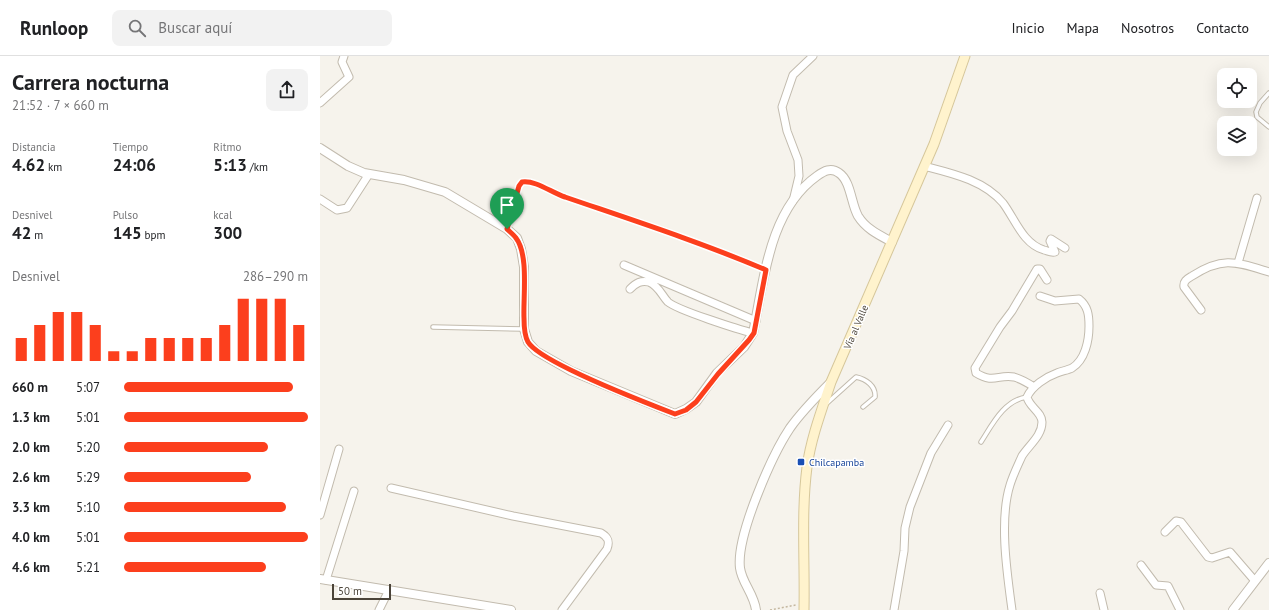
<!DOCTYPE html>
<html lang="es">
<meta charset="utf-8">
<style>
:root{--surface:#fff;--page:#f2f2f2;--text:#202124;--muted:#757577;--line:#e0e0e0;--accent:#fc3f1d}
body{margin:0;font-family:"PT Sans",sans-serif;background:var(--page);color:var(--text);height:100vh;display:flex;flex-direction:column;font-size:15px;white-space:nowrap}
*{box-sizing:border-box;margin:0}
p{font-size:13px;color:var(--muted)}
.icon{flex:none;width:22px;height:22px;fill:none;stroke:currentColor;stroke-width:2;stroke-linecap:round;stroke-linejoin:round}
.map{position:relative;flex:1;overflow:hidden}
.drawer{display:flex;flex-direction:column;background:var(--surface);width:320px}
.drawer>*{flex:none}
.buttons{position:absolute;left:897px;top:12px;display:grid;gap:8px}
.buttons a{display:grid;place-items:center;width:40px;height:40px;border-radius:8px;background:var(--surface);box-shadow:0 4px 16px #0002;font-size:20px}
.scale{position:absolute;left:12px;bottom:10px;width:59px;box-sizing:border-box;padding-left:4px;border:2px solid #4b4439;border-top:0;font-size:11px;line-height:14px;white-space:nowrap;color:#4b4439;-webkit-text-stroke:3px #fff;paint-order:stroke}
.pin{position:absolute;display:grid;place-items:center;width:34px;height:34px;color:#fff;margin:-41px -17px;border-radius:50% 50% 50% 0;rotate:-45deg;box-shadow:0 0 4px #0007}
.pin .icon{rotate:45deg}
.round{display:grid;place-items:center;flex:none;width:42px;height:42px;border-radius:8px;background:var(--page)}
.head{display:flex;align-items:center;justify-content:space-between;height:68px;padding:0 12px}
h1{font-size:22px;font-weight:700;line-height:30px}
.stats{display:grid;grid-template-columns:repeat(3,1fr);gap:6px;height:68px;padding:4px 12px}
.stats div{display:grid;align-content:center}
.stats b{font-size:17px;font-weight:700}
.stats small{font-size:11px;font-weight:400}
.stats p{font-size:11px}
.chart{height:112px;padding:8px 12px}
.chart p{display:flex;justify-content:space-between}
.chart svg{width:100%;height:72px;margin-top:4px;stroke:var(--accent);stroke-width:6}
ul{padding:0 12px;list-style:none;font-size:13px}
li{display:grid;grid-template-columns:64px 48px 1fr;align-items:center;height:30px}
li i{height:10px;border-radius:5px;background:var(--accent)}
header{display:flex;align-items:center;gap:24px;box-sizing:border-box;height:56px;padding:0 20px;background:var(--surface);border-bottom:1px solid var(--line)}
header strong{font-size:19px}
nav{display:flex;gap:22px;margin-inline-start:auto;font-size:14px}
.search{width:280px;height:36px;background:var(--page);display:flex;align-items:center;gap:10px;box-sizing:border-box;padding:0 14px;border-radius:8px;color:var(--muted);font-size:15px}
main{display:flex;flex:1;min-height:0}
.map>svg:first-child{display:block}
</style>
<header>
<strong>Runloop</strong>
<div class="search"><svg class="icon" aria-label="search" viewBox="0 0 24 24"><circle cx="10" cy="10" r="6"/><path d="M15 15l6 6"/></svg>Buscar aquí</div>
<nav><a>Inicio</a><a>Mapa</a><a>Nosotros</a><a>Contacto</a></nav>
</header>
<main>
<section class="drawer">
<div class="head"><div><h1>Carrera nocturna</h1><p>21:52 · 7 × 660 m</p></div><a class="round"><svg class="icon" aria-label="share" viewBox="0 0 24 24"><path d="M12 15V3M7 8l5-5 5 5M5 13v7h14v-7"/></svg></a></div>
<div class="stats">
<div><p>Distancia</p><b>4.62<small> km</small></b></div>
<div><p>Tiempo</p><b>24:06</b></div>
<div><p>Ritmo</p><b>5:13<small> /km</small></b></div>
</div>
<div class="stats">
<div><p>Desnivel</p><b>42<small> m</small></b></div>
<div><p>Pulso</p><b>145<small> bpm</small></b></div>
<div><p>kcal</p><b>300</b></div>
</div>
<div class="chart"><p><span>Desnivel</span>286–290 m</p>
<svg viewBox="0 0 160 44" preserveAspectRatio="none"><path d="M5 44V30M15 44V22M25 44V14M35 44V14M45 44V22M55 44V38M65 44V38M75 44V30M85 44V30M95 44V30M105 44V30M115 44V22M125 44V6M135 44V6M145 44V6M155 44V22"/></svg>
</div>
<ul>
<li><b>660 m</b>5:07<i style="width:92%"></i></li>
<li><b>1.3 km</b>5:01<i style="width:100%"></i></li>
<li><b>2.0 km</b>5:20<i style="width:78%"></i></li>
<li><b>2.6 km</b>5:29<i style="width:69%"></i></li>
<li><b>3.3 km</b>5:10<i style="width:88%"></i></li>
<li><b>4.0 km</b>5:01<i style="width:100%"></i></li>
<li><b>4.6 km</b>5:21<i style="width:77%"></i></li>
</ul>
</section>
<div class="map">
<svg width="949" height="554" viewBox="0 0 949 554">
<rect width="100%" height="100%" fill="#f6f3ec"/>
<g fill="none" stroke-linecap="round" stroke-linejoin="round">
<defs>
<path id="service" d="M 949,37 L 940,47 L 936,56 L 937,61 L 949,71
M 187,172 L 199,130 L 202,126 C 216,123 232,137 245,141 C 312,164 379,186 445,214
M 113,271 L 203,273
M 506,348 L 536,321 C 546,323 556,330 555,341 L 543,351
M 661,386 C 672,369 684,344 707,341"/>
<path id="minor" d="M 0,47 L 29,21 L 22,6 L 24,0
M 604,110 C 631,117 664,124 683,147 C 695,163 703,188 724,194 C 728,195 731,197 735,196 L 730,185 L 731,183 L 745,192
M 0,143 L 17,154 L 27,152 L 49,118
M 473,145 L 479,120 L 478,104 L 467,75 L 462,51 L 473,19 L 493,0
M 918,207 L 937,142
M 304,209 L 436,265
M 310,233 C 316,227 321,224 329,226 C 339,230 342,240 348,246 C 357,254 420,274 433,277
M 881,254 L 864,231 C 863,225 867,223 872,220 C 903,200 916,206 949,216
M 714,331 C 708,327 701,323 694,321 C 678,318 674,328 656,317 L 655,312 L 680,271 L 692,255 L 717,213 L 720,213 L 727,224
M 71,432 L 193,460 L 281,477 C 288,481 290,485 287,493 L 242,554
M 0,459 L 19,393
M 845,476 L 856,465 L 861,466 L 888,501 L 892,502 L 910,496 L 935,525
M 821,509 L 836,529 L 848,530 L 860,554
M 6,524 L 34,435
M 780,537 L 784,554
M 59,554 L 69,534
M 574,554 L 584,495 L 585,472 L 590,451 L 611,397 L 628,369
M 692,554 C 687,517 679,464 690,429 C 693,419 698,409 702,400 C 709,389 722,380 722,366 C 722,356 709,351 707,341 C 712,330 726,321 737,317 C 742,315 748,314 752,312 C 765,304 769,285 769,270 C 769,259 768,250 759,243 L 735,245 L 720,240"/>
<path id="tertiary" d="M 0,92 L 28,110 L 44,117 L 84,124 L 125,136 L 187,173 L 197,182 L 201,193 L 204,211 L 204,273 L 208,286 L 216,295 L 251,315 L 355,358 L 366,353 L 376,346 L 397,317 L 424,291 L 433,277 C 444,224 449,154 497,120 C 504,115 511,111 519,117 C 531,125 531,148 538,160 C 546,173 559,179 572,186
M 0,523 L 191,554
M 436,554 C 434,538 422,527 420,512 C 416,480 452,399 470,372 C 482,355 496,341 511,326
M 913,554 L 949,507"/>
<path id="secondary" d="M 484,554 C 485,506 481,458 487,411 C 491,382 502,353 511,326 L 614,88 L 645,0"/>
</defs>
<use href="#service" stroke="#c2bbae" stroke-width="5.5"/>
<use href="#minor" stroke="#c2bbae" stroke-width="9"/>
<use href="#tertiary" stroke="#c2bbae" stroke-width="10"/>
<use href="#secondary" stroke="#d6c79b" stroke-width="11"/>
<path stroke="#c4b79f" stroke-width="1.5" stroke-dasharray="2 2" stroke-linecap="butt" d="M 450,554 L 476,549"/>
<use href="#service" stroke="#fff" stroke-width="3.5"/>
<use href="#minor" stroke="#fff" stroke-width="7"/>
<use href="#tertiary" stroke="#fff" stroke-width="8"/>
<use href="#secondary" stroke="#fff3cd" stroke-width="9"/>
</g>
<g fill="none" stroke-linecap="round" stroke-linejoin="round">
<defs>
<path id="route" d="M 202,126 C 216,124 232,137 245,141 C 312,164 380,186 446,214 L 434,277 L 429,284 L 398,318 L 376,346 L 366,354 L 355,358 C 329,348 220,306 208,286 C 204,279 204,270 204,262 C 203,241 209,199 196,182 C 194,179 190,176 187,173 L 199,130 Z"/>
</defs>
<use href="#route" stroke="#fff" stroke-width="8"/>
<use href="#route" stroke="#fc3f1d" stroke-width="5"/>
</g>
<rect fill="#1a4fb4" stroke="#fff" stroke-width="1.5" x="477" y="402" width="8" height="8" rx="2"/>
<g text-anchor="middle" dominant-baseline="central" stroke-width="3" stroke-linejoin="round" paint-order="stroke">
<g font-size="10" fill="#4b4439" stroke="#fff">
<text transform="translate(536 271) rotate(-67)">Vía al Valle</text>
</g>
<g font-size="10" fill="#164399" stroke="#fff" text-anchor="start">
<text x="489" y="406">Chilcapamba</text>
</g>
</g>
</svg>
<div class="buttons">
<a><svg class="icon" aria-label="locate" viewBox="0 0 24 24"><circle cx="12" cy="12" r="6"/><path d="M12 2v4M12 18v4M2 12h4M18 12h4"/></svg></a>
<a><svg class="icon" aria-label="layers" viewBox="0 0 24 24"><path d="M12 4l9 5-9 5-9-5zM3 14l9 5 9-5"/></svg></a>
</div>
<div class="scale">50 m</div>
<div class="pin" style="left:187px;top:173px;background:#1e9e55"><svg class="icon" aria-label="arrive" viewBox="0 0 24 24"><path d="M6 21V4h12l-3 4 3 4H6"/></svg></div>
</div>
</main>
